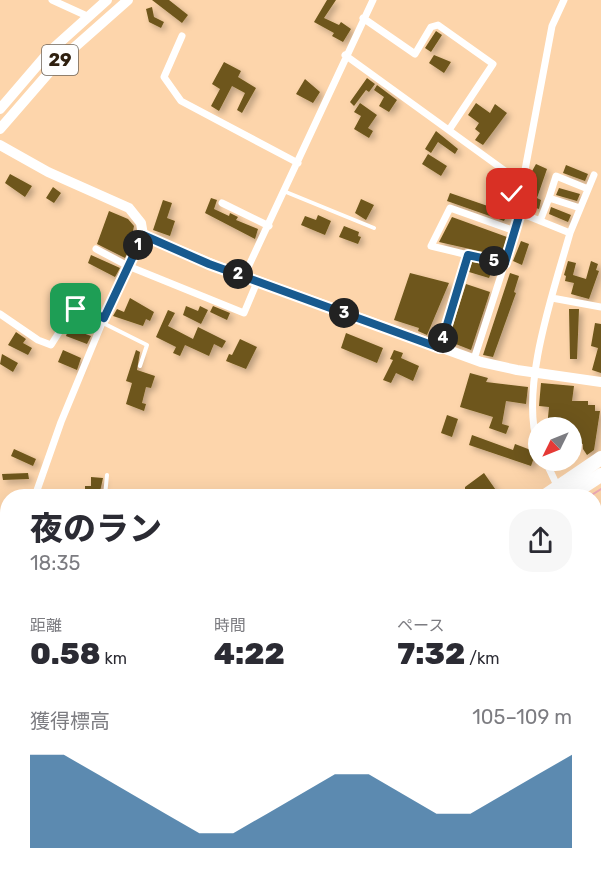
<!DOCTYPE html>
<html lang="ja">
<meta charset="utf-8">
<style>
:root{--surface:#fff;--page:#f7f7f7;--text:#2b2b33;--muted:#7c7c81;--accent:#185a8f}
body{margin:0;font-family:Rubik,"Noto Sans JP",sans-serif;background:var(--page);color:var(--text);height:100vh;display:flex;flex-direction:column;font-size:22px;white-space:nowrap}
*{box-sizing:border-box;margin:0}
p{font-size:20px;color:var(--muted)}
.icon{flex:none;width:33px;height:33px;fill:none;stroke:currentColor;stroke-width:2;stroke-linecap:round;stroke-linejoin:round}
.map{position:relative;flex:1;overflow:hidden}
.sheet{position:absolute;left:0px;top:489px;width:602px;height:384px;display:flex;flex-direction:column;background:var(--surface);border-radius:24px 24px 0 0;box-shadow:0 6px 24px #0002}
.sheet>*{flex:none}
.needle{width:39px;rotate:227deg}
.controls{position:absolute;left:528px;top:417px;display:grid;gap:12px}
.controls a{display:grid;place-items:center;width:54px;height:54px;border-radius:50%;background:var(--surface);box-shadow:0 6px 24px #0002;font-size:30px}
.pin{position:absolute;display:grid;place-items:center;width:51px;height:51px;color:#fff;margin:-26px;border-radius:12px;box-shadow:0 3px 9px #0006}
.km{position:absolute;width:30px;height:30px;margin:-15px;border-radius:50%;background:#222;color:#fff;font-size:16px;line-height:30px;text-align:center}
.round{display:grid;place-items:center;flex:none;width:63px;height:63px;border-radius:24px;background:var(--page)}
.overview{display:flex;align-items:center;justify-content:space-between;height:102px;padding:0 30px}
h1{font-size:33px;font-weight:800;line-height:45px}
.figures{display:grid;grid-template-columns:repeat(3,1fr);gap:9px;height:102px;padding:6px 30px}
.figures div{display:grid;align-content:center}
.figures b{font-size:30px;font-weight:800}
.figures small{font-size:16px;font-weight:400}
.figures p{font-size:16px}
.chart{height:168px;padding:12px 30px}
.chart p{display:flex;justify-content:space-between}
.chart svg{width:100%;height:108px;margin-top:6px;fill:var(--accent);opacity:.7}
.map>svg:first-child{display:block}
</style>
<div class="map">
<svg width="601" height="873" viewBox="0 0 601 873">
<defs>
<filter id="shadow"><feDropShadow dx="3.5" dy="3.5" stdDeviation="3" flood-color="#0004"/></filter>
</defs>
<rect width="100%" height="100%" fill="#fdd5ab"/>
<path fill="#f5c898" d="M 601,817 L 601,873 L 562,873 L 562,866 L 594,866 L 594,819 Z"/>
<g fill="none" stroke-linecap="round" stroke-linejoin="round">
<path stroke="#eea9b5" stroke-width="2" d="M 590,496 L 601,489
M 0,792 L 8,796"/>
</g>
<path fill="#6e571a" filter="url(#shadow)" d="M 152,0 L 169,0 L 188,15 L 182,23 Z
M 327,0 L 336,0 L 324,18 L 339,25 L 341,22 L 351,29 L 343,42 L 332,36 L 334,33 L 314,22 Z
M 152,7 L 154,17 L 164,22 L 161,28 L 149,22 L 146,9 Z
M 436,31 L 442,35 L 431,52 L 425,48 Z
M 434,55 L 451,62 L 444,73 L 429,63 Z
M 224,62 L 241,71 L 238,77 L 256,88 L 242,113 L 237,110 L 245,93 L 232,86 L 219,111 L 211,106 L 220,89 L 212,84 Z
M 367,78 L 375,84 L 369,92 L 366,90 L 354,106 L 350,102 Z
M 305,79 L 320,92 L 313,103 L 296,94 Z
M 377,85 L 397,100 L 389,112 L 379,106 L 384,97 L 374,90 Z
M 360,103 L 377,115 L 368,128 L 373,131 L 369,138 L 354,129 L 361,116 L 354,112 Z
M 476,103 L 490,113 L 495,104 L 507,113 L 483,145 L 475,140 L 480,133 L 475,129 L 479,123 L 468,115 Z
M 436,131 L 458,149 L 455,154 L 438,142 L 431,153 L 425,149 Z
M 428,154 L 447,166 L 441,176 L 422,164 Z
M 536,164 L 547,169 L 537,198 L 541,200 L 539,209 L 524,204 L 536,175 L 531,173 Z
M 566,165 L 588,174 L 585,181 L 563,173 Z
M 10,174 L 32,186 L 25,197 L 5,183 Z
M 53,187 L 61,193 L 54,203 L 46,198 Z
M 559,188 L 580,194 L 577,201 L 556,195 Z
M 450,193 L 508,213 L 504,221 L 447,201 Z
M 211,198 L 217,200 L 214,209 L 229,216 L 230,213 L 238,217 L 236,220 L 258,229 L 255,239 L 205,213 Z
M 361,199 L 374,205 L 366,220 L 355,213 Z
M 163,200 L 172,203 L 167,218 L 175,221 L 170,236 L 153,230 Z
M 551,207 L 571,215 L 568,222 L 549,214 Z
M 109,211 L 128,219 L 134,226 L 132,236 L 135,238 L 125,258 L 97,244 Z
M 318,215 L 331,221 L 325,235 L 301,225 L 305,216 L 316,220 Z
M 452,217 L 507,237 L 501,256 L 439,242 Z
M 344,226 L 359,232 L 358,236 L 361,237 L 358,244 L 339,237 Z
M 521,241 L 529,244 L 522,265 L 513,261 Z
M 91,255 L 120,268 L 115,277 L 88,263 Z
M 568,261 L 576,263 L 573,275 L 586,279 L 591,261 L 598,264 L 596,270 L 599,271 L 589,299 L 571,294 L 574,283 L 565,281 L 566,276 L 564,275 Z
M 472,262 L 494,266 L 489,278 L 469,272 Z
M 410,273 L 449,283 L 427,335 L 418,331 L 419,328 L 394,320 Z
M 510,273 L 519,276 L 514,292 L 516,293 L 493,357 L 483,355 Z
M 466,284 L 490,292 L 471,350 L 448,341 Z
M 130,298 L 154,312 L 150,321 L 146,319 L 143,326 L 113,316 L 117,309 L 124,312 Z
M 186,306 L 198,311 L 200,306 L 208,310 L 201,324 L 183,315 Z
M 213,306 L 230,313 L 227,320 L 210,312 Z
M 569,309 L 579,309 L 577,359 L 570,359 Z
M 168,310 L 175,313 L 168,326 L 193,339 L 198,327 L 226,341 L 222,348 L 214,344 L 209,356 L 185,345 L 180,356 L 173,353 L 176,347 L 156,337 Z
M 595,323 L 601,324 L 601,373 L 592,370 L 598,348 L 591,346 Z
M 69,328 L 91,336 L 87,344 L 66,336 Z
M 16,332 L 26,339 L 23,343 L 32,348 L 28,355 L 8,345 Z
M 346,333 L 383,348 L 377,363 L 341,348 Z
M 240,339 L 257,347 L 246,369 L 226,361 L 229,354 L 232,355 Z
M 63,350 L 81,358 L 77,370 L 58,362 Z
M 136,350 L 140,352 L 137,370 L 155,376 L 151,388 L 146,387 L 142,403 L 146,404 L 144,411 L 126,404 L 132,383 L 126,381 Z
M 394,350 L 403,353 L 401,358 L 419,366 L 413,381 L 396,373 L 391,383 L 383,380 L 393,360 L 390,359 Z
M 2,354 L 18,363 L 13,372 L 0,364 Z
M 470,373 L 488,378 L 486,382 L 528,387 L 526,404 L 506,401 L 502,424 L 509,426 L 506,434 L 489,428 L 493,417 L 460,407 Z
M 541,383 L 574,386 L 572,401 L 588,401 L 588,405 L 595,405 L 595,411 L 600,411 L 594,450 L 587,455 L 583,449 L 583,444 L 572,442 L 574,428 L 547,428 L 549,407 L 539,406 Z
M 447,415 L 458,419 L 452,437 L 441,433 Z
M 472,435 L 513,450 L 515,444 L 536,452 L 531,466 L 469,445 Z
M 14,449 L 36,459 L 33,466 L 11,456 Z
M 28,473 L 29,479 L 3,480 L 2,474 Z
M 484,473 L 500,496 L 465,496 L 465,487 Z
M 91,477 L 103,478 L 99,496 L 85,496 L 85,486 L 91,486 Z
M 1,764 L 8,766 L 5,786 L 0,785 Z
M 601,836 L 601,873 L 596,873 L 590,866 L 594,866 L 594,843 Z
M 238,866 L 264,866 L 261,873 Z
M 384,866 L 409,866 L 418,868 L 416,873 L 404,873 Z
M 468,866 L 496,866 L 489,873 L 476,873 Z"/>
<g fill="none" stroke-linecap="round" stroke-linejoin="round">
<path stroke="#fff" stroke-width="4" d="M 286,192 L 374,228
M 103,323 L 147,345 L 140,366
M 105,496 L 107,475"/>
<path stroke="#fff" stroke-width="7" d="M 52,0 L 87,16
M 363,18 L 415,54 L 431,27 L 438,25 L 493,64 L 449,130
M 182,36 L 164,77 L 181,101 L 298,163
M 345,55 L 512,176 L 515,182 L 511,205 L 518,212 L 570,233 C 554,290 519,389 538,445
M 513,179 L 525,170 L 552,26 L 564,0
M 222,203 L 269,226
M 580,208 L 549,198 L 556,176 L 588,189
M 540,221 L 549,198
M 570,233 L 594,175
M 96,249 L 128,266 L 244,313 L 257,282
M 468,255 L 431,246 L 450,208 L 515,231
M 244,276 L 373,0
M 552,298 L 601,307
M 0,314 L 38,340 L 51,345 L 70,315 L 80,307 L 104,318
M 440,348 L 468,255 L 505,263
M 474,359 L 521,213
M 545,460 L 562,496
M 35,496 L 61,422 L 119,282 L 143,235
M 594,548 L 601,559
M 594,642 L 601,671
M 594,790 L 601,791"/>
<path stroke="#fff" stroke-width="10" d="M 0,145 L 48,172 L 129,208 L 141,223 L 143,235 L 217,266 L 481,362 L 517,370 L 601,382
M 0,589 L 8,572
M 594,811 L 601,808
M 505,873 L 513,866"/>
<path stroke="#fff" stroke-width="10" d="M 0,109 L 48,53 L 107,0
M 0,129 L 59,61 L 128,0
M 0,649 L 8,660
M 0,670 L 8,681
M 174,866 L 183,873"/>
<path stroke="#fff" stroke-width="14" d="M 545,496 L 601,458
M 569,496 L 601,475
M 3,873 L 14,866
M 29,873 L 41,866"/>
</g>
<g fill="none" stroke-linecap="round" stroke-linejoin="round">
<defs>
<path id="route" d="M 76,309 L 80,307 L 104,318 L 143,235 L 209,264 L 440,348 L 468,255 L 505,263 L 520,213 L 511,205 L 512,194"/>
</defs>
<use href="#route" stroke="#fff" stroke-width="12"/>
<use href="#route" stroke="#185a8f" stroke-width="8"/>
</g>
<g text-anchor="middle" dominant-baseline="central" stroke-width="6" stroke-linejoin="round" paint-order="stroke">
<rect fill="#fefefe" stroke="#6d6357" stroke-width="1.5" x="42" y="45" width="36" height="30" rx="4.5"/>
<g font-size="18" font-weight="bold" fill="#2f2010">
<text x="60" y="60">29</text>
</g>
</g>
</svg>
<div class="controls">
<a><svg class="needle" viewBox="-14 -14 28 28"><path d="M0-13l5 13h-10z" fill="#e53935"/><path d="M0 13l5-13h-10z" fill="#7c7c81"/></svg></a>
</div>
<div class="pin" style="left:76px;top:309px;background:#1e9e55"><svg class="icon" aria-label="arrive" viewBox="0 0 24 24"><path d="M6 21V4h12l-3 4 3 4H6"/></svg></div>
<div class="pin" style="left:512px;top:194px;background:#d93025"><svg class="icon" aria-label="check" viewBox="0 0 24 24"><path d="M5 12l5 5 9-10"/></svg></div>
<b class="km" style="left:138px;top:245px">1</b>
<b class="km" style="left:238px;top:274px">2</b>
<b class="km" style="left:344px;top:313px">3</b>
<b class="km" style="left:443px;top:338px">4</b>
<b class="km" style="left:494px;top:261px">5</b>
<section class="sheet">
<div class="overview"><div><h1>夜のラン</h1><p>18:35</p></div><a class="round"><svg class="icon" aria-label="share" viewBox="0 0 24 24"><path d="M12 15V3M7 8l5-5 5 5M5 13v7h14v-7"/></svg></a></div>
<div class="figures">
<div><p>距離</p><b>0.58<small> km</small></b></div>
<div><p>時間</p><b>4:22</b></div>
<div><p>ペース</p><b>7:32<small> /km</small></b></div>
</div>
<div class="chart"><p><span>獲得標高</span>105–109 m</p>
<svg viewBox="0 0 160 44" preserveAspectRatio="none"><path d="M0 44V6L10 6L20 14L30 22L40 30L50 38L60 38L70 30L80 22L90 14L100 14L110 22L120 30L130 30L140 22L150 14L160 6V44z"/></svg>
</div>
</section>
</div>
